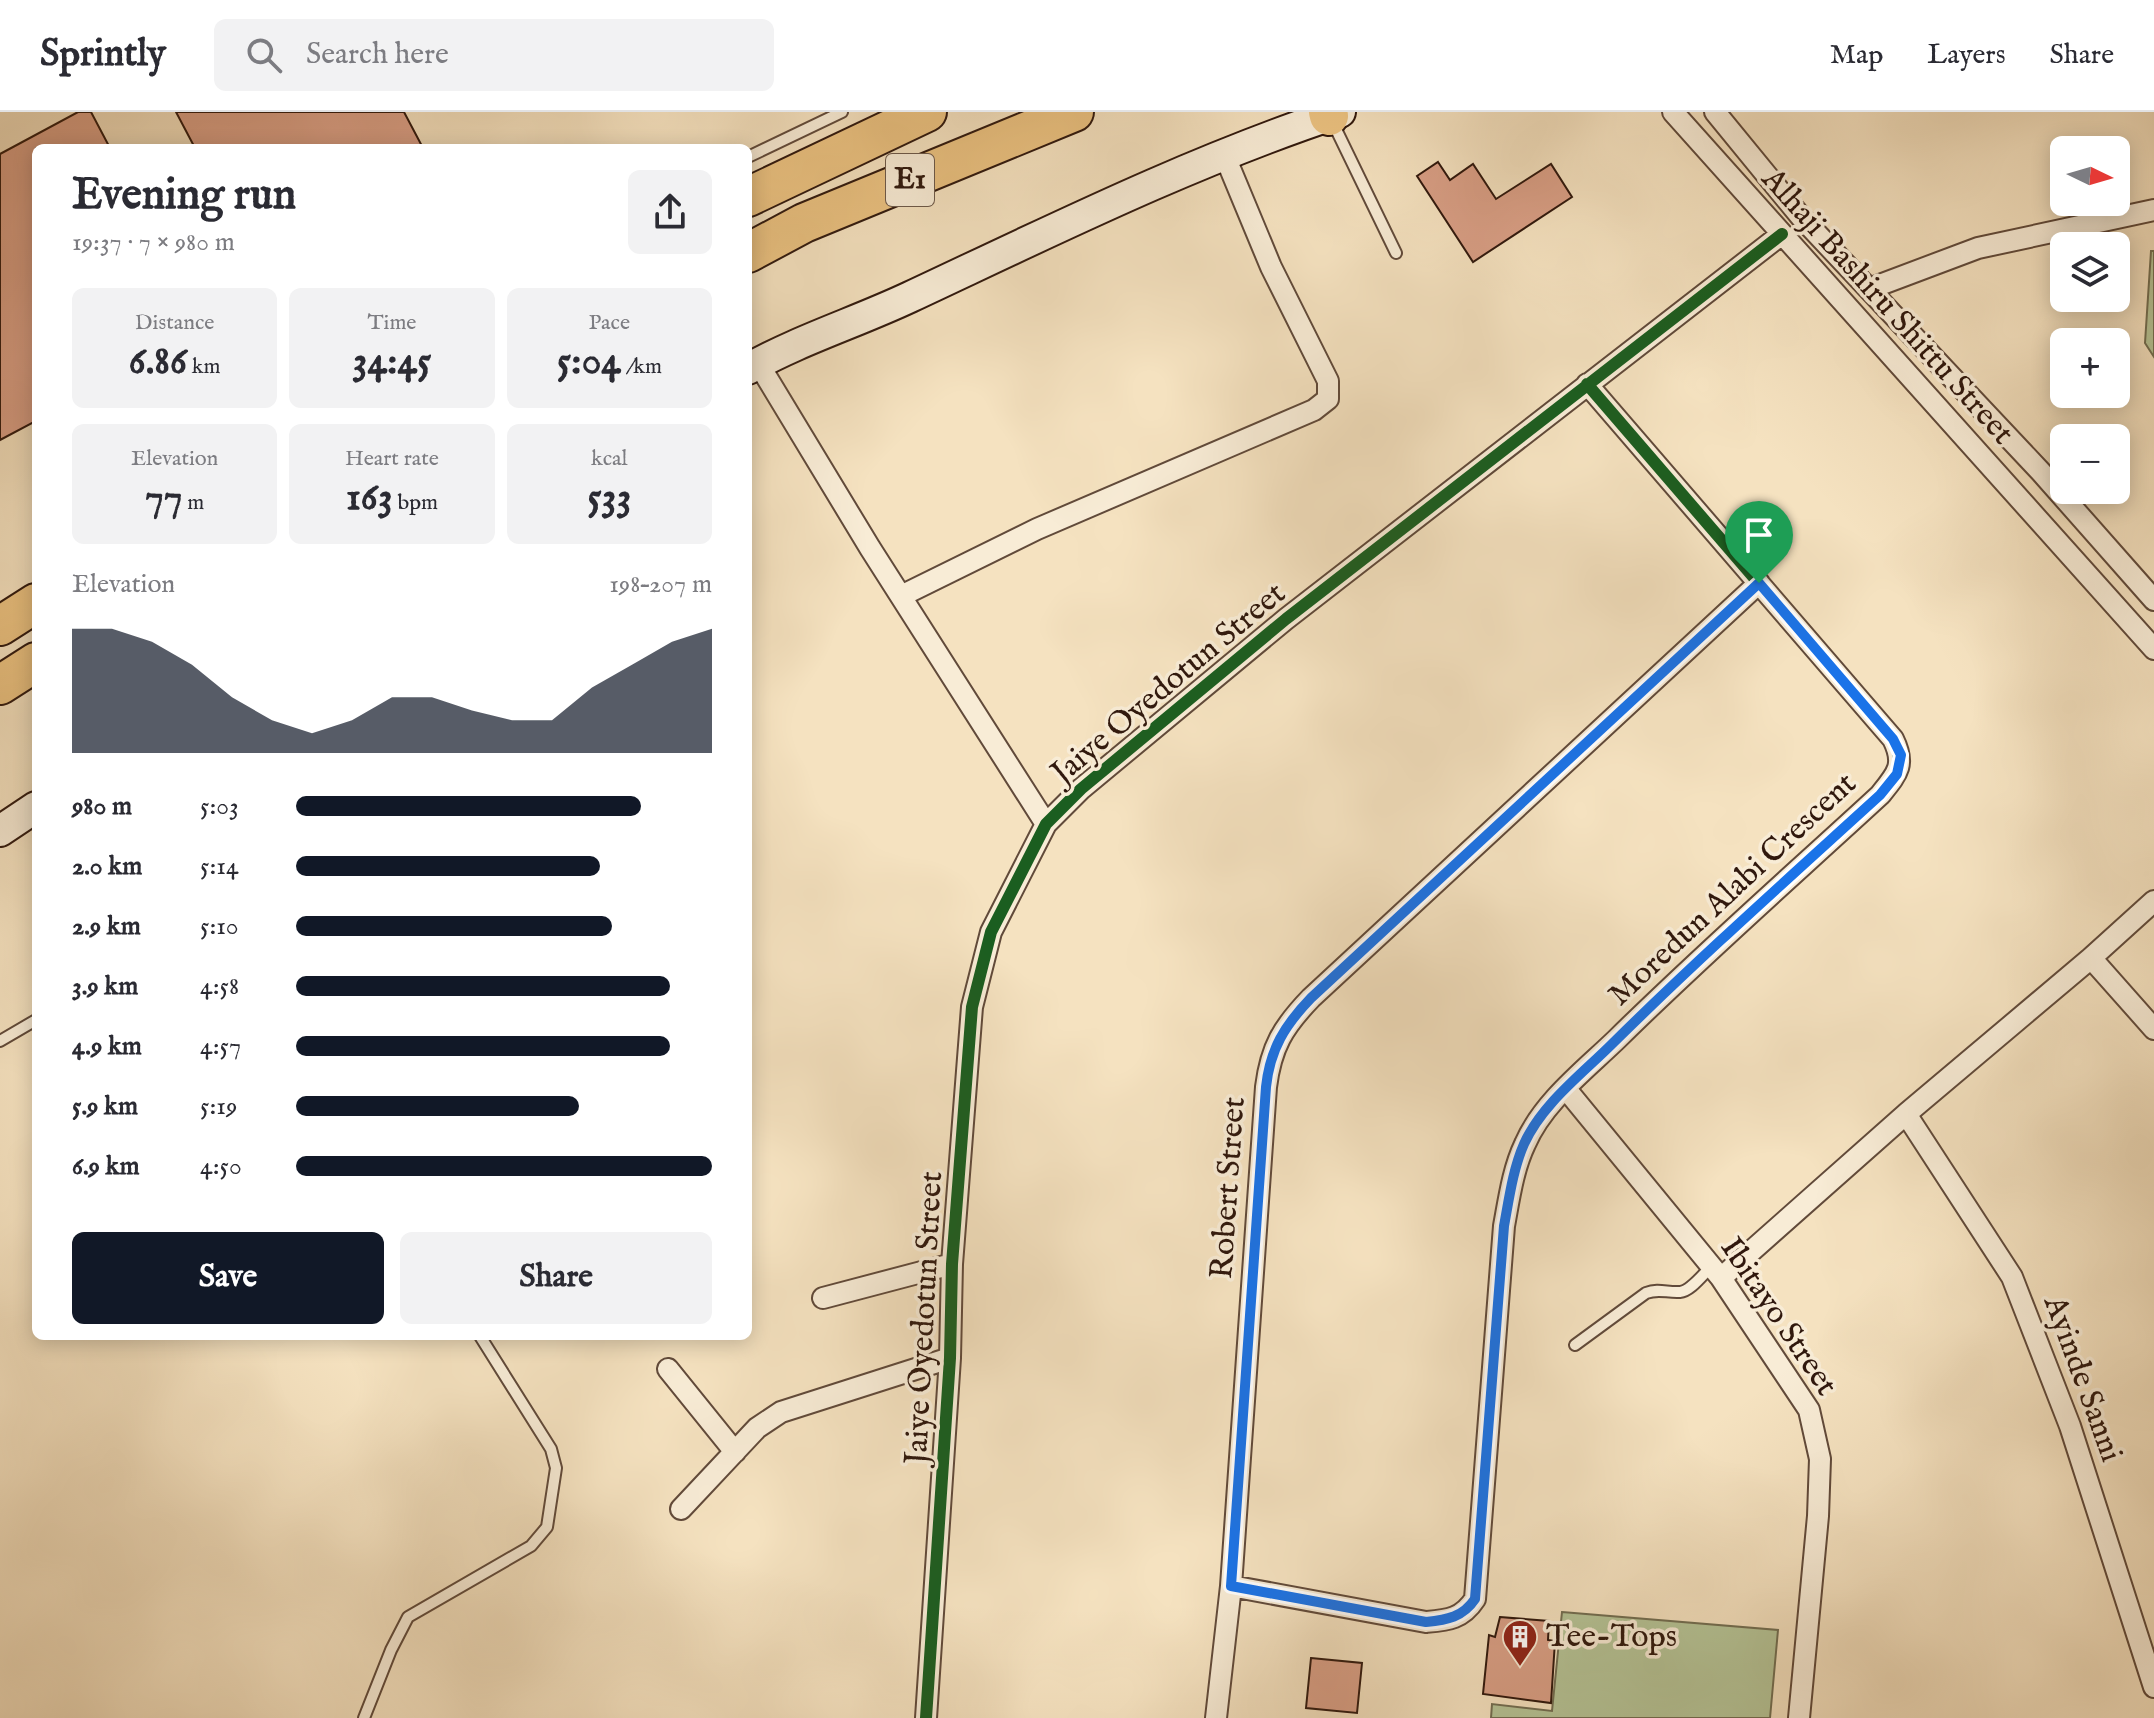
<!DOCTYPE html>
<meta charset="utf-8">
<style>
:root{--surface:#fff;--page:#f2f2f3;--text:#2b2b33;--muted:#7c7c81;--line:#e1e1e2;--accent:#111827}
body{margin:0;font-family:"IM FELL English",serif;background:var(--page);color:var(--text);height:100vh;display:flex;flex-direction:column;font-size:30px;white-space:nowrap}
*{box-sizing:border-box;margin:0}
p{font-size:26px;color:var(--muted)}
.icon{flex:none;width:44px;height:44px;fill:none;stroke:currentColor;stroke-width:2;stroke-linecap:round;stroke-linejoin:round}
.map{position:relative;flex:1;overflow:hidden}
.drawer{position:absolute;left:32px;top:32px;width:720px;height:1196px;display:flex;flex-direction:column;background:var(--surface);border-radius:12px;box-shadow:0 4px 20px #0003}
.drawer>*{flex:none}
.needle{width:52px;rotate:95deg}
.buttons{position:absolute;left:2050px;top:24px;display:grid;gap:16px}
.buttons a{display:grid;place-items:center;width:80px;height:80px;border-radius:12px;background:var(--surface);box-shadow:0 4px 20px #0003;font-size:40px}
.pin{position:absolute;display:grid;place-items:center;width:68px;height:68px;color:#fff;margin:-82px -34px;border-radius:50% 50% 50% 0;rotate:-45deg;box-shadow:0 0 8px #0007}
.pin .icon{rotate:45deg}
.round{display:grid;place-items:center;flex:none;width:84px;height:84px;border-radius:12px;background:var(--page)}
.head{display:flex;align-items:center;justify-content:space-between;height:136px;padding:0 40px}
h1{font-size:44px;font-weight:700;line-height:60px}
.figures{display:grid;grid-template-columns:repeat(3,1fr);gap:12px;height:136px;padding:8px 40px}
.figures div{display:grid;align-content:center;border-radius:12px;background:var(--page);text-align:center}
.figures b{font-size:40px;font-weight:700}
.figures small{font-size:22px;font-weight:400}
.figures p{font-size:22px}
.chart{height:224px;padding:16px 40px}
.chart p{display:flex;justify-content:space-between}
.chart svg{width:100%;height:144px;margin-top:8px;fill:var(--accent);opacity:.7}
.cta{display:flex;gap:16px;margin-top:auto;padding:16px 40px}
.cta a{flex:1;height:92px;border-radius:12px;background:var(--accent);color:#fff;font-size:32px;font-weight:700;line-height:92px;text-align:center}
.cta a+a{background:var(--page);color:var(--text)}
ul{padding:0 40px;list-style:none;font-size:26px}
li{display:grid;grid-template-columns:128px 96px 1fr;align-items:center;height:60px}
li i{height:20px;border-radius:10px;background:var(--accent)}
header{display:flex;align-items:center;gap:48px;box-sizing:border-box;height:112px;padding:0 40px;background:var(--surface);border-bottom:2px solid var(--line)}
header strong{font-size:38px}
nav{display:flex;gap:44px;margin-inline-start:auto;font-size:28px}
.search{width:560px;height:72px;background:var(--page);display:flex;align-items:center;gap:20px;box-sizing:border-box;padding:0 28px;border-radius:12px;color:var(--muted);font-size:30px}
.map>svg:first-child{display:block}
</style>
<header>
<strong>Sprintly</strong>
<div class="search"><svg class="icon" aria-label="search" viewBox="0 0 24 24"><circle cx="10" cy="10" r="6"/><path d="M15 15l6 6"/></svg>Search here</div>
<nav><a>Map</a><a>Layers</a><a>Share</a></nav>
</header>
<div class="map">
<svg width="2154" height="1606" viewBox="0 0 2154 1606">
<rect width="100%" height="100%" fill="#f5e2c0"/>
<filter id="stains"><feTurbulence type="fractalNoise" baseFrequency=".0025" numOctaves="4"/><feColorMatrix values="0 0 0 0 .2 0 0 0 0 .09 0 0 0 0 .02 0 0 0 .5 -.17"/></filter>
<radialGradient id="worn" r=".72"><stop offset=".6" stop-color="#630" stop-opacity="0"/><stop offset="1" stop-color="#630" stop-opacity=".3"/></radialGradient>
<path fill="#b5c497" stroke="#726e52" stroke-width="2" d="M 2151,139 L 2154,139 L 2154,245 L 2145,231 Z
M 1562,1500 L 1778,1518 L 1770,1606 L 1491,1606 L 1492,1592 L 1552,1599 Z"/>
<path fill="#d99f86" stroke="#30180d" stroke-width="2" d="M 78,0 L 91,0 L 110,36 L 36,36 L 36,309 L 0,328 L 0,42 Z
M 176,0 L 404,0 L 423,36 L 195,36 Z
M 1438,50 L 1450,68 L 1473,52 L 1496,87 L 1551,52 L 1572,85 L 1473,150 L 1417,64 Z
M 1500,1505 L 1549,1509 L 1548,1528 L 1555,1529 L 1551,1591 L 1483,1582 L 1489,1523 L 1495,1525 Z
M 1311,1546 L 1362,1551 L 1357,1601 L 1306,1596 Z"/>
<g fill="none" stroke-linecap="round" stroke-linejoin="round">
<defs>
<path id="lane" d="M 1332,9 L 1396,141
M 748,45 L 842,0
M 0,929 L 36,908
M 1575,1233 L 1646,1181 C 1659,1176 1667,1181 1680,1180 C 1691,1179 1703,1162 1712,1154
M 364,1606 L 391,1538 L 408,1505 L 531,1434 L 547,1415 L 556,1356 L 551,1337 L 480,1224"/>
<path id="street" d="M 1673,0 L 2154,537
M 1715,0 L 1801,105 L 2041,360 L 2154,488
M 1869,177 L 1978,136 L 2154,98
M 758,251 L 870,436 L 1046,712
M 901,484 L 1037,417 L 1314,298 L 1328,287 L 1328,269 L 1271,155 L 1224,42
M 2091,846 L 2154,917
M 1566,977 L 1721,1166 L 1809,1298 L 1820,1347 L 1818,1404 L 1799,1606
M 1906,1002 L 2012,1165 L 2070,1314 L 2154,1575
M 1721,1166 L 1906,1002 L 2091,846 L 2154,789
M 823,1186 L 952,1152
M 668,1257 L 735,1340
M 681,1397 L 757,1316 L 781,1300 L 950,1246
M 1231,1474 L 1426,1510 C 1448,1508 1462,1507 1475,1487 L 1504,1114 C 1509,1087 1513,1057 1525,1032 C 1543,990 1585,958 1617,927 C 1702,843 1792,764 1880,683 C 1897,662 1906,653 1893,627 L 1587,272
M 926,1606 L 950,1246 L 952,1152 L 972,895 L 991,820 L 1046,712 L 1081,677 L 1286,507 L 1782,122
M 1216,1606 L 1231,1474 L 1266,975 C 1271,935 1283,915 1311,886 L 1759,471"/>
<path id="secondary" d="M 748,257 C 799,228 857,210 910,185 C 1051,119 1192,49 1340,0
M 0,719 L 36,695"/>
<path id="highway" d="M 1328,0 L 1329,4
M 748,85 L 927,0
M 748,141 L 804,111 L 1074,0
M 0,514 L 36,491
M 0,573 L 36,550"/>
</defs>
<use href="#lane" stroke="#614a3a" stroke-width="14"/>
<use href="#street" stroke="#614a3a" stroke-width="24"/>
<use href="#secondary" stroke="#30180d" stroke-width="34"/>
<use href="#highway" stroke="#30180d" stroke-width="42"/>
<use href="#lane" stroke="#f8ecd6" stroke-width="10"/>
<use href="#street" stroke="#f8ecd6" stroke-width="20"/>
<use href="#secondary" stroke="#f8ecd6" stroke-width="30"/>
<use href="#highway" stroke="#eac180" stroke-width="38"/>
<defs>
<path id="cycleway" d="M 1231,1474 L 1426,1510 C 1448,1508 1462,1507 1475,1487 L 1504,1114 C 1509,1087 1513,1057 1525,1032 C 1543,990 1585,958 1617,927 C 1702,843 1792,764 1880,683 C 1897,662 1906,653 1893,627 L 1587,272
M 926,1606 L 950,1246 L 952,1152 L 972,895 L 991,820 L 1046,712 L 1081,677 L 1286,507 L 1782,122"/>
</defs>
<use href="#cycleway" stroke="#f8ecd6" stroke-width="17"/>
<use href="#cycleway" stroke="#1b5e20" stroke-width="12"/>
</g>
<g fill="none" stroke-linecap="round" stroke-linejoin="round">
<defs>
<path id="route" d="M 1759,471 L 1893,627 L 1901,643 L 1897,662 L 1880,683 C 1790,765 1699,846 1612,932 C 1582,962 1542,992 1524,1032 C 1513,1057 1509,1087 1504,1114 L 1475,1487 C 1463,1505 1447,1508 1426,1510 L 1231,1474 L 1266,975 C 1270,937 1285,913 1311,886 Z"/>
</defs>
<use href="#route" stroke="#fff" stroke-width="16"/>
<use href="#route" stroke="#1a73e8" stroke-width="10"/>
</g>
<defs>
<symbol id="building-pin" viewBox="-11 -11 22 30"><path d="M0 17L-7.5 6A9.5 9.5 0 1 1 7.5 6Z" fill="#8f2418" stroke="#f8ecd6"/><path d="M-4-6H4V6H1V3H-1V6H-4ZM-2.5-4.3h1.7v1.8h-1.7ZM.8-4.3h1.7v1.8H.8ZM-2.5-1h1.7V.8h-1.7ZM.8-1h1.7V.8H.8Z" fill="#fff"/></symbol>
</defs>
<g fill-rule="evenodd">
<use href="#building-pin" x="1500" y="1505" width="40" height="54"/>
</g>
<g text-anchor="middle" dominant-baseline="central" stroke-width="7" stroke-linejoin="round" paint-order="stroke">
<rect fill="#f8ecd6" stroke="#6c5849" stroke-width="2" x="886" y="42" width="48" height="52" rx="6"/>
<g font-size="30" font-weight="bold" fill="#30180d">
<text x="910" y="68">E1</text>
</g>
<g font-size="32" fill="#30180d" stroke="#f8ecd6">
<text transform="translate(1887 195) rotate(48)">Alhaji Bashiru Shittu Street</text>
<text transform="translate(1169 572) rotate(-40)">Jaiye Oyedotun Street</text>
<text transform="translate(1733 778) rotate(-43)">Moredun Alabi Crescent</text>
<text transform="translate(1229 1076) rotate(-86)">Robert Street</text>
<text transform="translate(1778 1205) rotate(56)">Ibitayo Street</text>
<text transform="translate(925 1206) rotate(-87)">Jaiye Oyedotun Street</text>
<text transform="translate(2082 1267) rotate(70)">Ayinde Sanni</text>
</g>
<g font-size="32" fill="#30180d" stroke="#f8ecd6" text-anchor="start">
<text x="1546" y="1525">Tee-Tops</text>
</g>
</g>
<rect width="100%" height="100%" filter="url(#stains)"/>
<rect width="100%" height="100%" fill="url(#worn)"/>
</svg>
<div class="buttons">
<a><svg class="needle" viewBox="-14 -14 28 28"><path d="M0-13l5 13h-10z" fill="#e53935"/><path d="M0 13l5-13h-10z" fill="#7c7c81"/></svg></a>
<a><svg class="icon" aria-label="layers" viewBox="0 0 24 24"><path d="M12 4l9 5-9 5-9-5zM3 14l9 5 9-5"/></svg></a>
<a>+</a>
<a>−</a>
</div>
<div class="pin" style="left:1759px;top:471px;background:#1e9e55"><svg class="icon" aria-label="arrive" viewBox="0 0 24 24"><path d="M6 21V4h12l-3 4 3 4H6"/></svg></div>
<section class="drawer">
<div class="head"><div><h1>Evening run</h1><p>19:37 · 7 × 980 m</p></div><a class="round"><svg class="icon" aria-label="share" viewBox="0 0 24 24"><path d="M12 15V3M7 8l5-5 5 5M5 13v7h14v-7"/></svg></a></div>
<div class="figures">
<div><p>Distance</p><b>6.86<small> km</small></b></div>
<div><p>Time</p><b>34:45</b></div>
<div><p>Pace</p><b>5:04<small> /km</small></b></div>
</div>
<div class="figures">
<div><p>Elevation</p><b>77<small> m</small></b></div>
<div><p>Heart rate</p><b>163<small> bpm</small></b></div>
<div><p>kcal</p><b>533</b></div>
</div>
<div class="chart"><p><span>Elevation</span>198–207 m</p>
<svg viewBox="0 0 160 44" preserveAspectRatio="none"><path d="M0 44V6L10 6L20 10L30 17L40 27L50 34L60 38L70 34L80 27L90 27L100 31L110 34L120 34L130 24L140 17L150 10L160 6V44z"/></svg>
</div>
<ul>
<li><b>980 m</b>5:03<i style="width:83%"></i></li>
<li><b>2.0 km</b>5:14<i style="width:73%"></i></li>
<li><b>2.9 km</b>5:10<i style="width:76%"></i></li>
<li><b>3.9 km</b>4:58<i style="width:90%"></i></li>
<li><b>4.9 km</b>4:57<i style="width:90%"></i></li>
<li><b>5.9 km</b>5:19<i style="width:68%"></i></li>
<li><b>6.9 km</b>4:50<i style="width:100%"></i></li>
</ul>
<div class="cta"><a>Save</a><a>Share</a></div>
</section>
</div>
